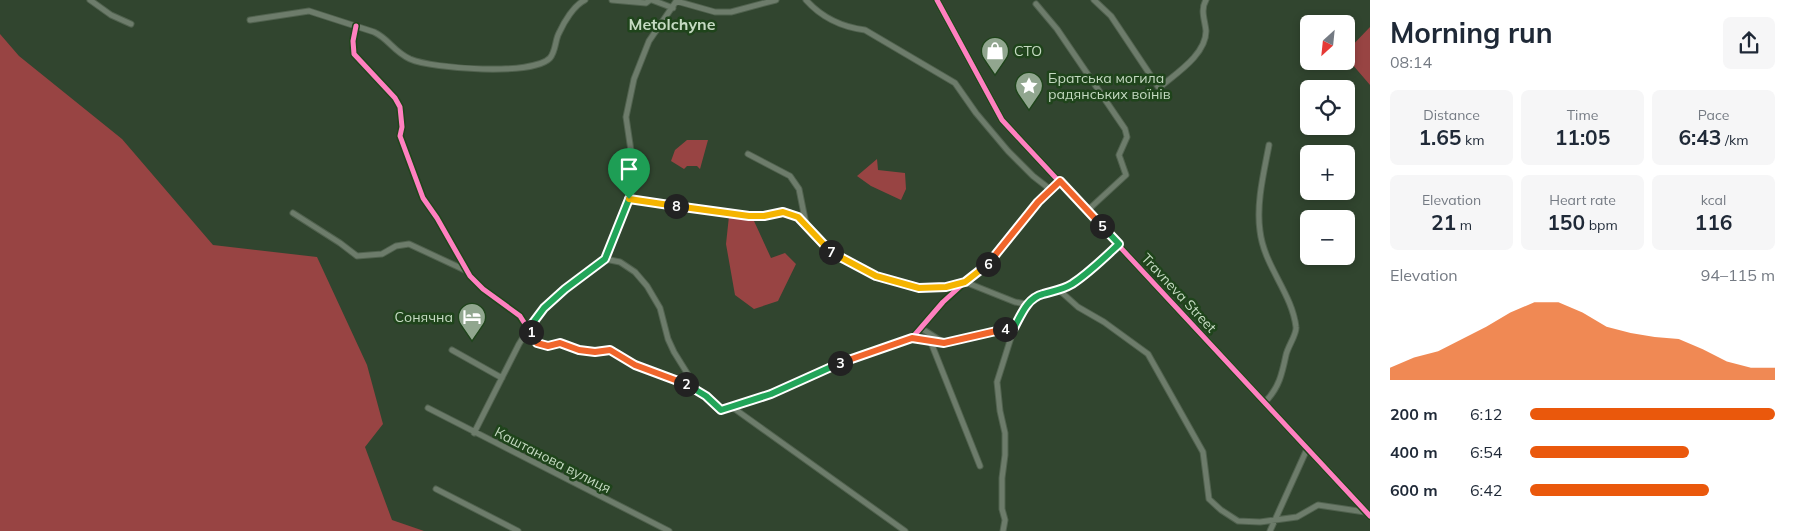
<!DOCTYPE html>
<meta charset="utf-8">
<style>
:root{--surface:#fff;--page:#f6f6f7;--text:#1f2937;--muted:#747a83;--accent:#ea580c}
body{margin:0;font-family:Mulish,sans-serif;background:var(--page);color:var(--text);height:100vh;display:flex;flex-direction:column;font-size:19px;white-space:nowrap}
*{box-sizing:border-box;margin:0}
p{font-size:16px;color:var(--muted)}
.icon{flex:none;width:28px;height:28px;fill:none;stroke:currentColor;stroke-width:2;stroke-linecap:round;stroke-linejoin:round}
.map{position:relative;flex:1;overflow:hidden}
.sheet{display:flex;flex-direction:column;background:var(--surface);width:425px}
.sheet>*{flex:none}
.needle{width:32px;rotate:207deg}
.controls{position:absolute;left:1300px;top:15px;display:grid;gap:10px}
.controls a{display:grid;place-items:center;width:55px;height:55px;border-radius:8px;background:var(--surface);box-shadow:0 2px 8px #0003;font-size:25px}
.pin{position:absolute;display:grid;place-items:center;width:42px;height:42px;color:#fff;margin:-51px -21px;border-radius:50% 50% 50% 0;rotate:-45deg;box-shadow:0 0 5px #0007}
.pin .icon{rotate:45deg}
.km{position:absolute;width:25px;height:25px;margin:-12px;border-radius:50%;background:#222;color:#fff;font-size:14px;line-height:25px;text-align:center}
.round{display:grid;place-items:center;flex:none;width:52px;height:52px;border-radius:8px;background:var(--page)}
.head{display:flex;align-items:center;justify-content:space-between;height:85px;padding:0 20px}
h1{font-size:28px;font-weight:700;line-height:38px}
.figures{display:grid;grid-template-columns:repeat(3,1fr);gap:8px;height:85px;padding:5px 20px}
.figures div{display:grid;align-content:center;border-radius:8px;background:var(--page);text-align:center}
.figures b{font-size:21px;font-weight:700}
.figures small{font-size:14px;font-weight:400}
.figures p{font-size:14px}
.chart{height:140px;padding:10px 20px}
.chart p{display:flex;justify-content:space-between}
.chart svg{width:100%;height:90px;margin-top:5px;fill:var(--accent);opacity:.7}
ul{padding:0 20px;list-style:none;font-size:16px}
li{display:grid;grid-template-columns:80px 60px 1fr;align-items:center;height:38px}
li i{height:12px;border-radius:6px;background:var(--accent)}
main{display:flex;flex:1;min-height:0}
.map>svg:first-child{display:block}
</style>
<main>
<div class="map">
<svg width="1370" height="531" viewBox="0 0 1370 531">
<rect width="100%" height="100%" fill="#31452f"/>
<path fill="#984443" d="M 1370,27 L 1370,85 L 1346,57 L 1346,52 Z
M 0,34 L 19,56 L 122,139 L 213,245 L 317,257 L 367,365 L 383,424 L 365,447 L 392,520 L 424,531 L 0,531 Z
M 687,140 L 708,140 L 700,169 L 697,166 L 687,166 L 684,169 L 671,161 L 675,150 Z
M 877,159 L 878,170 L 905,173 L 906,189 L 901,200 L 871,186 L 857,176 Z
M 729,216 L 754,221 L 771,258 L 785,253 L 796,264 L 778,301 L 754,309 L 735,295 L 726,244 Z"/>
<g fill="none" stroke-linecap="round" stroke-linejoin="round">
<defs>
<path id="minor" d="M 90,0 L 111,15 L 131,24
M 612,0 L 646,3 L 650,0
M 652,0 L 673,8
M 806,0 C 822,18 842,27 865,30 L 955,83 L 976,113 L 1008,151 L 1033,176 L 1051,190
M 1094,0 L 1111,16 L 1159,88 C 1175,74 1206,55 1206,31 C 1205,20 1200,10 1206,0
M 676,1 L 715,12 L 731,12 L 776,0
M 1036,4 L 1057,29 L 1125,129 L 1127,137 L 1119,155 L 1126,175 L 1088,210
M 250,20 L 309,11 L 374,32 C 389,39 393,51 410,59 C 433,69 533,76 550,58 C 556,51 555,40 559,33 C 564,22 574,5 585,0
M 356,26 L 353,41 L 354,54 L 395,98 L 400,107 L 402,127 L 400,136 L 423,198 L 437,218 L 470,276 L 483,289 L 520,316 L 537,343 L 548,346 L 560,343 L 579,350 L 595,352 L 610,350 L 635,365 L 689,385 L 706,396 L 721,410 L 771,394 L 826,368 L 873,350 L 912,338 L 943,302 L 965,282 L 992,261 L 1038,202 L 1060,181
M 748,154 L 790,176 L 799,189 L 806,224
M 629,199 L 749,215 L 764,216 L 783,212 L 798,217 L 833,255 L 876,276 L 919,287 L 946,287 L 965,282 L 1015,302 L 1026,304 L 1040,294 L 1059,290 L 1070,285 L 1094,268 L 1119,244
M 293,213 L 340,243 L 357,256 L 382,254 L 396,246 L 409,244 L 467,271
M 605,259 L 620,262 L 635,272 L 647,286 L 660,308 L 668,339 L 674,352 L 697,389
M 1059,290 L 1078,307 L 1104,322 L 1148,354 L 1203,452 L 1209,499 L 1221,510 L 1238,521 L 1260,522 L 1297,517 L 1318,505 L 1365,512
M 921,328 L 944,343 L 1014,328 L 1026,304
M 912,338 L 932,341
M 930,340 L 980,466
M 452,350 L 502,378
M 1265,402 C 1279,388 1282,374 1286,355 C 1288,346 1297,334 1296,327 C 1292,293 1264,266 1260,231 C 1256,203 1264,172 1269,145
M 732,407 L 905,531
M 428,408 L 669,531
M 474,433 L 519,344 L 529,328 L 544,309 L 565,289 L 605,259 L 629,199 L 634,171 L 626,117 L 634,79 L 649,41 L 677,0
M 436,489 L 518,531
M 1003,531 L 1005,520 L 1002,509 L 1002,478 L 1005,455 L 1005,433 L 1000,411 L 997,382 L 1014,328
M 1270,531 L 1307,449"/>
<path id="tertiary" d="M 937,0 L 1002,120 L 1370,516"/>
</defs>
<use href="#minor" stroke="#51624f" stroke-width="7"/>
<use href="#tertiary" stroke="#51624f" stroke-width="8"/>
<use href="#minor" stroke="#6d7c6b" stroke-width="5"/>
<use href="#tertiary" stroke="#6d7c6b" stroke-width="6"/>
<defs>
<path id="cycleway" d="M 937,0 L 1002,120 L 1370,516
M 356,26 L 353,41 L 354,54 L 395,98 L 400,107 L 402,127 L 400,136 L 423,198 L 437,218 L 470,276 L 483,289 L 520,316 L 537,343 L 548,346 L 560,343 L 579,350 L 595,352 L 610,350 L 635,365 L 689,385 L 706,396 L 721,410 L 771,394 L 826,368 L 873,350 L 912,338 L 943,302 L 965,282 L 992,261 L 1038,202 L 1060,181"/>
</defs>
<use href="#cycleway" stroke="#1f441b" stroke-width="8"/>
<use href="#cycleway" stroke="#ff80c0" stroke-width="5"/>
</g>
<g fill="none" stroke-linecap="round" stroke-linejoin="round">
<defs>
<path id="split-1" d="M 531,332 L 529,328 L 544,308 L 565,289 L 605,259 L 629,199"/>
<path id="split-2" d="M 531,332 L 537,343 L 548,346 L 560,343 L 579,350 L 595,352 L 610,350 L 635,365 L 686,384"/>
<path id="split-3" d="M 686,384 L 706,396 L 721,410 L 771,394 L 840,363"/>
<path id="split-4" d="M 840,363 L 912,338 L 944,343 L 1005,329"/>
<path id="split-5" d="M 1005,329 L 1014,328 C 1021,315 1027,298 1043,294 C 1053,291 1062,290 1072,284 C 1089,273 1104,258 1119,244 L 1102,226"/>
<path id="split-6" d="M 988,264 L 1038,202 L 1060,181 L 1102,226"/>
<path id="split-7" d="M 831,252 L 876,276 L 919,288 L 946,287 L 965,282 L 988,264"/>
<path id="split-8" d="M 676,206 L 749,216 L 764,216 L 783,212 L 798,217 L 831,252"/>
<path id="split-9" d="M 629,199 L 676,206"/>
</defs>
<use href="#split-1" stroke="#fff" stroke-width="10"/>
<use href="#split-2" stroke="#fff" stroke-width="10"/>
<use href="#split-3" stroke="#fff" stroke-width="10"/>
<use href="#split-4" stroke="#fff" stroke-width="10"/>
<use href="#split-5" stroke="#fff" stroke-width="10"/>
<use href="#split-6" stroke="#fff" stroke-width="10"/>
<use href="#split-7" stroke="#fff" stroke-width="10"/>
<use href="#split-8" stroke="#fff" stroke-width="10"/>
<use href="#split-9" stroke="#fff" stroke-width="10"/>
<use href="#split-1" stroke="#22a559" stroke-width="6"/>
<use href="#split-2" stroke="#f0652b" stroke-width="6"/>
<use href="#split-3" stroke="#22a559" stroke-width="6"/>
<use href="#split-4" stroke="#f0652b" stroke-width="6"/>
<use href="#split-5" stroke="#22a559" stroke-width="6"/>
<use href="#split-6" stroke="#f0652b" stroke-width="6"/>
<use href="#split-7" stroke="#f5b400" stroke-width="6"/>
<use href="#split-8" stroke="#f5b400" stroke-width="6"/>
<use href="#split-9" stroke="#f5b400" stroke-width="6"/>
</g>
<defs>
<symbol id="shop-pin" viewBox="-11 -11 22 30"><path d="M0 17L-7.5 6A9.5 9.5 0 1 1 7.5 6Z" fill="#91a68f" stroke="#1f441b"/><path d="M-5-2.5h2.3a2.7 3.5 0 0 1 5.4 0H5L5.5 6h-11ZM-1.5-2.5h3a1.5 2.3 0 0 0-3 0Z" fill="#fff"/></symbol>
<symbol id="sight-pin" viewBox="-11 -11 22 30"><path d="M0 17L-7.5 6A9.5 9.5 0 1 1 7.5 6Z" fill="#91a68f" stroke="#1f441b"/><path d="M0-6L1.8-2.2L6-1.7L2.9 1.2L3.7 5.4L0 3.3L-3.7 5.4L-2.9 1.2L-6-1.7L-1.8-2.2Z" fill="#fff"/></symbol>
<symbol id="hotel-pin" viewBox="-11 -11 22 30"><path d="M0 17L-7.5 6A9.5 9.5 0 1 1 7.5 6Z" fill="#91a68f" stroke="#1f441b"/><path d="M-6-4.5h1.5V1H6V5H4.5V3h-9V5H-6ZM-4 0a1.8 1.8 0 1 1 3.6 0ZM.5 0V-2.5h3Q6-2.5 6 0Z" fill="#fff"/></symbol>
</defs>
<g fill-rule="evenodd">
<use href="#shop-pin" x="979" y="35" width="32" height="43"/>
<use href="#sight-pin" x="1013" y="70" width="32" height="43"/>
<use href="#hotel-pin" x="456" y="301" width="32" height="43"/>
</g>
<g text-anchor="middle" dominant-baseline="central" stroke-width="5" stroke-linejoin="round" paint-order="stroke">
<g font-size="14" fill="#c5dac2" stroke="#1f441b" text-anchor="start">
<text x="1014" y="51">СТО</text>
<text x="1048" y="78">Братська могила<tspan x="1048" dy="16">радянських воїнів</tspan></text>
<text x="453" y="317" text-anchor="end">Сонячна</text>
</g>
<g font-size="14" fill="#c5dac2" stroke="#1f441b">
<text transform="translate(1179 293) rotate(47)">Travneva Street</text>
<text transform="translate(553 460) rotate(27)">Каштанова вулиця</text>
</g>
<g font-size="16" font-weight="bold" fill="#c5dac2" stroke="#1f441b">
<text x="672" y="24">Metolchyne</text>
</g>
</g>
</svg>
<div class="controls">
<a><svg class="needle" viewBox="-14 -14 28 28"><path d="M0-13l5 13h-10z" fill="#e53935"/><path d="M0 13l5-13h-10z" fill="#747a83"/></svg></a>
<a><svg class="icon" aria-label="locate" viewBox="0 0 24 24"><circle cx="12" cy="12" r="6"/><path d="M12 2v4M12 18v4M2 12h4M18 12h4"/></svg></a>
<a>+</a>
<a>−</a>
</div>
<div class="pin" style="left:629px;top:199px;background:#1e9e55"><svg class="icon" aria-label="arrive" viewBox="0 0 24 24"><path d="M6 21V4h12l-3 4 3 4H6"/></svg></div>
<b class="km" style="left:531px;top:332px">1</b>
<b class="km" style="left:686px;top:384px">2</b>
<b class="km" style="left:840px;top:363px">3</b>
<b class="km" style="left:1005px;top:329px">4</b>
<b class="km" style="left:1102px;top:226px">5</b>
<b class="km" style="left:988px;top:264px">6</b>
<b class="km" style="left:831px;top:252px">7</b>
<b class="km" style="left:676px;top:206px">8</b>
</div>
<section class="sheet">
<div class="head"><div><h1>Morning run</h1><p>08:14</p></div><a class="round"><svg class="icon" aria-label="share" viewBox="0 0 24 24"><path d="M12 15V3M7 8l5-5 5 5M5 13v7h14v-7"/></svg></a></div>
<div class="figures">
<div><p>Distance</p><b>1.65<small> km</small></b></div>
<div><p>Time</p><b>11:05</b></div>
<div><p>Pace</p><b>6:43<small> /km</small></b></div>
</div>
<div class="figures">
<div><p>Elevation</p><b>21<small> m</small></b></div>
<div><p>Heart rate</p><b>150<small> bpm</small></b></div>
<div><p>kcal</p><b>116</b></div>
</div>
<div class="chart"><p><span>Elevation</span>94–115 m</p>
<svg viewBox="0 0 160 44" preserveAspectRatio="none"><path d="M0 44V38L10 33L20 30L30 24L40 18L50 11L60 6L70 6L80 11L90 18L100 21L110 23L120 24L130 29L140 35L150 38L160 38V44z"/></svg>
</div>
<ul>
<li><b>200 m</b>6:12<i style="width:100%"></i></li>
<li><b>400 m</b>6:54<i style="width:65%"></i></li>
<li><b>600 m</b>6:42<i style="width:73%"></i></li>
</ul>
</section>
</main>
